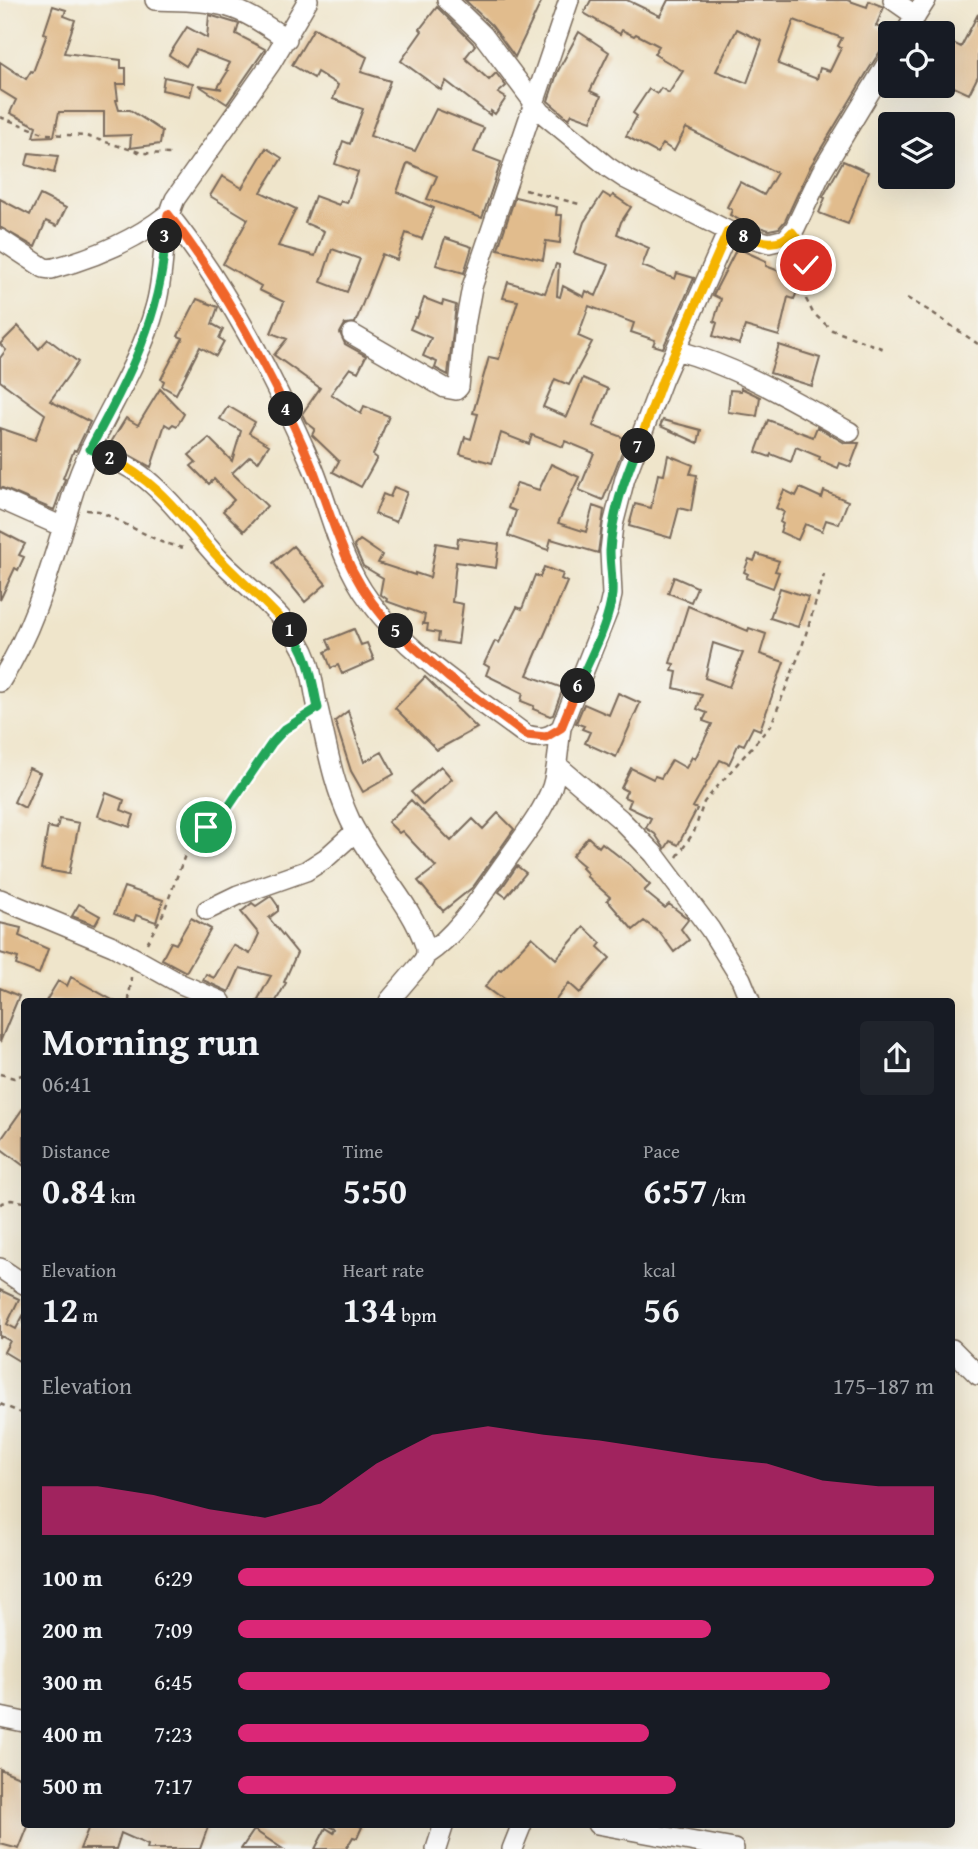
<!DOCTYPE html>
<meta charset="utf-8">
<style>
:root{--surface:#171b24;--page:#20242c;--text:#f1f3f6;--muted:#9ea1a6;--accent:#db2777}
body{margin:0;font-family:"Gentium Book Plus",serif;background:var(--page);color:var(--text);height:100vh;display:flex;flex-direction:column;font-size:26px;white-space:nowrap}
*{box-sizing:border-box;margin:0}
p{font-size:23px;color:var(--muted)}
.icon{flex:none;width:38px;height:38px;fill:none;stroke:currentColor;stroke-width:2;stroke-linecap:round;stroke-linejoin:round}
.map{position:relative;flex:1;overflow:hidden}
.details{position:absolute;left:21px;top:998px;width:934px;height:830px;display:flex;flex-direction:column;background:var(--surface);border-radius:7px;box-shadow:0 7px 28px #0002}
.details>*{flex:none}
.tools{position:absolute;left:878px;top:21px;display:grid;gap:14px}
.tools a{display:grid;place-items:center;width:77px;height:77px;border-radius:7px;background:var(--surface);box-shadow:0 7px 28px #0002;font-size:35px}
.pin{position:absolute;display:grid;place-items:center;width:60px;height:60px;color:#fff;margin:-30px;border:4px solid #fff;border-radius:50%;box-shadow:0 2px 7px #0007}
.km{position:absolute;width:35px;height:35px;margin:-18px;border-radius:50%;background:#222;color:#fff;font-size:19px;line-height:35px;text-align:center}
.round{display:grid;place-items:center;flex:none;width:74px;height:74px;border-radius:7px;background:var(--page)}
.summary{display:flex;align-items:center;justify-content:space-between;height:119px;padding:0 21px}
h1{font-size:38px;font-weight:700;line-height:52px}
.metrics{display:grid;grid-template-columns:repeat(3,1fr);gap:10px;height:119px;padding:7px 21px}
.metrics div{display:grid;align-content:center}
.metrics b{font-size:35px;font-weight:700}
.metrics small{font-size:19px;font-weight:400}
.metrics p{font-size:19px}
.chart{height:196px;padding:14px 21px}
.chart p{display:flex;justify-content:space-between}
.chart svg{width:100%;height:126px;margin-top:7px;fill:var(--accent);opacity:.7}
ul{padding:0 21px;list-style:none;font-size:23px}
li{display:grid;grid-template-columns:112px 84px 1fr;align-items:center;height:52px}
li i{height:18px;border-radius:9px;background:var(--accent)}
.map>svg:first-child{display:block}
</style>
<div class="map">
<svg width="978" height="1849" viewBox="0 0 978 1849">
<rect width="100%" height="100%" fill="#f6f6f2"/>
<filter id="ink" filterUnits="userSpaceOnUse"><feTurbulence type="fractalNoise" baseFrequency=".0143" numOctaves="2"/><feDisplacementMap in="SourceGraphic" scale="14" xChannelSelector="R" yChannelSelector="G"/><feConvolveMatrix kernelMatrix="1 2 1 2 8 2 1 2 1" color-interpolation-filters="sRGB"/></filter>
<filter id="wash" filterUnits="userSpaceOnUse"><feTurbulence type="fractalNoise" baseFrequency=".00686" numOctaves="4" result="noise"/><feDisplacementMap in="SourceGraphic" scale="28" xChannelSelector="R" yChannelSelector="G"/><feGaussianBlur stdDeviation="1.57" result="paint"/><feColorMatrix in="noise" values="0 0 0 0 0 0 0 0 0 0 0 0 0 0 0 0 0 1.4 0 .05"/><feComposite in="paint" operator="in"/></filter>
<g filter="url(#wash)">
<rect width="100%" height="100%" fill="#efe5cb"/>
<g id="blocks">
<path fill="#e1bc8d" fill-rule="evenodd" d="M 465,0 L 542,0 L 515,57 L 492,26 Z
M 591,0 L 627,0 L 660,16 L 668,0 L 847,0 L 867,7 L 869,1 L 884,7 L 876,26 L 891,33 L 891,45 L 881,50 L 869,69 L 810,167 L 785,221 L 779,228 L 769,230 L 743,222 L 730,215 L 732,210 L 727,207 L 740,182 L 764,195 L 777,173 L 686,128 L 674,151 L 663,144 L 657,153 L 626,136 L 637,116 L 633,113 L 649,89 L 657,94 L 661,88 L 669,93 L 683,71 L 654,54 L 659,46 L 636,34 L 634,36 L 622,30 L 620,34 L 584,13 ZM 794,20 L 842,38 L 838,46 L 841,48 L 830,71 L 820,68 L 817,79 L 778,64 ZM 737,29 L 762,41 L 747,83 L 716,71 Z
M 53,6 L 66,10 L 64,16 L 75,20 L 64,53 L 121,60 L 121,68 L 126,68 L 126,84 L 116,84 L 118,100 L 116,100 L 119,110 L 130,110 L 162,131 L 160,144 L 130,148 L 131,135 L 104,136 L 104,112 L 59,112 L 54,136 L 33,137 L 36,126 L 10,113 L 16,100 L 0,90 L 0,62 L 26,79 L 31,71 L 33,72 L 47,34 L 44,33 Z
M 437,7 L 475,45 L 465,58 L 489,80 L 496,73 L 506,86 L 498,93 L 506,98 L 495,114 L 491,111 L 490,115 L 446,81 L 441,90 L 401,61 L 422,31 L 420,29 Z
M 978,14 L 978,76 L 969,94 L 943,82 L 943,38 L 961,47 Z
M 209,15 L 239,24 L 236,34 L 265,49 L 227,104 L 198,85 L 222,89 L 218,87 L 228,71 L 226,70 L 230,63 L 196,50 L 186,66 L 169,55 L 187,27 L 207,38 Z
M 314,28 L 367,57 L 361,72 L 390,81 L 370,136 L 415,151 L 436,109 L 484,128 L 474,152 L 501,162 L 482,218 L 427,199 L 437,176 L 408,163 L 407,164 L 397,192 L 434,208 L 422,239 L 406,233 L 397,260 L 382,254 L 355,323 L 345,324 L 340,333 L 345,344 L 366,356 L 358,372 L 350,368 L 331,394 L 361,414 L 364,406 L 389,416 L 373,455 L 377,458 L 361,487 L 333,472 L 339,461 L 312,435 L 315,429 L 306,422 L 302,414 L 320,388 L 274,355 L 287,339 L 271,333 L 284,302 L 259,290 L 261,286 L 223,264 L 248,219 L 210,196 L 222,176 L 242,188 L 266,148 L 282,158 L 261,192 L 296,209 L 278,246 L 315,256 L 324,231 L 305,223 L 315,196 L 339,205 L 341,201 L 347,203 L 358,172 L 335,164 L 343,141 L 350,144 L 363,109 L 333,99 L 338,85 L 317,72 L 314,78 L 292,65 ZM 332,249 L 360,259 L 347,292 L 321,282 Z
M 579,32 L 609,52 L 590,91 L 601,96 L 591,121 L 572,114 L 569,119 L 548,101 L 558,71 Z
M 164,77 L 193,83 L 190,96 L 162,90 Z
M 29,153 L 58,156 L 54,173 L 26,165 Z
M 843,161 L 868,172 L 848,224 L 819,213 L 825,198 L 823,197 Z
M 603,193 L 611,198 L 613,195 L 631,207 L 621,222 L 617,234 L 649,248 L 642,266 L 675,279 L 677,273 L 694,278 L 663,348 L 653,345 L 655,340 L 631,332 L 634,323 L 589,306 L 578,336 L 592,342 L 569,385 L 555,379 L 543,407 L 567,417 L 583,378 L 608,389 L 593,426 L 627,439 L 603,500 L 579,490 L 594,453 L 565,441 L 563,447 L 532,435 L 529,444 L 501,433 L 492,463 L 460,454 L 465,437 L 471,439 L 478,414 L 473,413 L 489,357 L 499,359 L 518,301 L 503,298 L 508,282 L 545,293 L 556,264 L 559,265 L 557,296 L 560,297 L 563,286 L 584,297 L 586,291 L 596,296 L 609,265 L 574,253 L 584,222 Z
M 40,195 L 66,208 L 57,226 L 46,221 L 35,247 L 0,227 L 0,199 L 30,215 Z
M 515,197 L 557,207 L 556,215 L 562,215 L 560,243 L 546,241 L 543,260 L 498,249 Z
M 445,238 L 472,247 L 464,273 L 436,265 Z
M 737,248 L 766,261 L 766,266 L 802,280 L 794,299 L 788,297 L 779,336 L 745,326 L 739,344 L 713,336 L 717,323 L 714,321 L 721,299 L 713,295 Z
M 424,298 L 442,305 L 443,301 L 456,305 L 448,375 L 435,368 L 437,362 L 423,356 L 431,338 L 410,329 L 415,317 L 417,318 Z
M 197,299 L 218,307 L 212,324 L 223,330 L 219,338 L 224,341 L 216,356 L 200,347 L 176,394 L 162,386 L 164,381 L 161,379 L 183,338 L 178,336 Z
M 18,326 L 39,349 L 48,339 L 78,362 L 50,401 L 90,422 L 76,451 L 74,450 L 63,478 L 65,479 L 54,510 L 0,487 L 0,428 L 35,440 L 45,414 L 0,381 L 0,358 L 6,350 L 0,344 Z
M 779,345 L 820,358 L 812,386 L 770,373 Z
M 741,388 L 760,397 L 757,416 L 728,412 L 730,390 L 741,391 Z
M 160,389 L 184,414 L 177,426 L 173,424 L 170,427 L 165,424 L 151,467 L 110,444 L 126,418 L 138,425 Z
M 228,406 L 255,422 L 249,433 L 269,445 L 258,462 L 250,456 L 232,473 L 267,506 L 244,531 L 223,511 L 234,500 L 214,479 L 209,484 L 191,466 L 196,462 L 189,455 L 209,438 L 232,461 L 241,431 L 220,419 Z
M 663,420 L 701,430 L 698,443 L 660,426 Z
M 768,420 L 813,437 L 817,427 L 845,443 L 859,443 L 850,467 L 840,463 L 838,468 L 819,460 L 820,457 L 796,447 L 791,462 L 771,454 L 770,457 L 756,452 Z
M 668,455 L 693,465 L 690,474 L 697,475 L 691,511 L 679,508 L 671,538 L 629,526 L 635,504 L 651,508 L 658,474 L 664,475 Z
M 551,464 L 579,477 L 558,523 L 586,532 L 593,506 L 604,510 L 598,553 L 551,539 L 548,550 L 508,536 L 516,511 L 508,508 L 517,483 L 539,490 Z
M 394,487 L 407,492 L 396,522 L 375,514 L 383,494 L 390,497 Z
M 800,488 L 822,498 L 824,491 L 848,501 L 839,524 L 826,520 L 822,531 L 805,524 L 798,540 L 780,532 L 783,524 L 780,522 L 784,512 L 776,508 L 784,490 L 796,496 Z
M 0,531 L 25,544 L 19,555 L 24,557 L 18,570 L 15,568 L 0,600 Z
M 458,538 L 499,544 L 496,568 L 456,562 L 452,602 L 463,604 L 458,644 L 438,641 L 439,633 L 427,631 L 428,624 L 423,624 L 425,615 L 386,601 L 387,599 L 380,594 L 383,578 L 363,566 L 354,546 L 360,540 L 382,555 L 378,563 L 415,575 L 415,573 L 430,578 L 436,543 L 457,547 Z
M 293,546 L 326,584 L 305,602 L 273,563 Z
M 757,554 L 779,561 L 775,571 L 779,572 L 773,588 L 746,578 L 748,574 L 744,572 L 749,559 L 754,561 Z
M 544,567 L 563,574 L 561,579 L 567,582 L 527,675 L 563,688 L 553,715 L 550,716 L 533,709 L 534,706 L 521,701 L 523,693 L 486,675 L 489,667 L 484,664 L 495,641 L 499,643 L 517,607 L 522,609 L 535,575 L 540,577 Z
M 674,577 L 697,587 L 691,602 L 668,593 Z
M 780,588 L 808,597 L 798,627 L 770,618 Z
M 688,606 L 748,631 L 749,628 L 766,634 L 760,654 L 784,662 L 760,730 L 753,727 L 744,745 L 739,743 L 729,764 L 720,760 L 693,807 L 697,809 L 678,845 L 670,841 L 665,849 L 655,834 L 646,828 L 651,818 L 628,807 L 631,800 L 624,797 L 627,791 L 621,788 L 631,768 L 653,779 L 655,776 L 661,778 L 672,760 L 686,768 L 692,757 L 695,759 L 712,724 L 703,721 L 707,713 L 697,709 L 702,695 L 674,688 L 677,672 L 672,671 L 674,664 L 670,663 ZM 713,643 L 743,653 L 729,687 L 705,678 Z
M 354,629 L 361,645 L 367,643 L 374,660 L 342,674 L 338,665 L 331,668 L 325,652 L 331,649 L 327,640 Z
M 425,677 L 477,728 L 437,750 L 395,708 Z
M 618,693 L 640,703 L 616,757 L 585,743 L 590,732 L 582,729 L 584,726 L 576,723 L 584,704 L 609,715 Z
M 348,711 L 364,762 L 382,752 L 394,774 L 363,792 L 351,771 L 335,721 Z
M 441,766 L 452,779 L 423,805 L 411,792 Z
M 29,768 L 40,773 L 25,808 L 14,802 Z
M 106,793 L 124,800 L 121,810 L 134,815 L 130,827 L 98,816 Z
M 411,800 L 451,841 L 473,819 L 483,829 L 498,813 L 514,829 L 473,887 L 443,911 L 418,881 L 436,867 L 402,831 L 399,833 L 388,822 Z
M 59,819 L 79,823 L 69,874 L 41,869 L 48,827 L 57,829 Z
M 588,837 L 599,847 L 602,843 L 630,865 L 650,885 L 644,891 L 665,908 L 669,904 L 687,918 L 688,920 L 681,929 L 689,940 L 674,952 L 660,933 L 644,921 L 633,930 L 607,900 L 610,897 L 586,876 L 588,874 L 582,868 L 584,866 L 572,856 Z
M 517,866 L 526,873 L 506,897 L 499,892 Z
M 124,887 L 163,900 L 156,922 L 136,915 L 134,921 L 114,914 Z
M 271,896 L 278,906 L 278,911 L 269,918 L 297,953 L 284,982 L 286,983 L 276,1001 L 257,1001 L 271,976 L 240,968 L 229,992 L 203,980 L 206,974 L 214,978 L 233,945 L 250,954 L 259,934 L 241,912 L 252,903 L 256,906 Z
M 79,904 L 100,916 L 95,925 L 72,916 Z
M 191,918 L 211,929 L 186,972 L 162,959 L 171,942 L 176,944 Z
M 0,923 L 21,928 L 19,936 L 48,949 L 39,974 L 16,965 L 18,958 L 0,953 Z
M 584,927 L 601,943 L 598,947 L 610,958 L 580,993 L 569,983 L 555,1001 L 504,1001 L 485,987 L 499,969 L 501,970 L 532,937 L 556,959 Z
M 71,977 L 114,1001 L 46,1001 L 58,981 L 67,986 Z
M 0,988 L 19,996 L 0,1042 Z
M 24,1107 L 24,1166 L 0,1148 L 0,1141 Z
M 0,1290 L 19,1299 L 7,1324 L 16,1329 L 24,1314 L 24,1364 L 4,1352 L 10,1341 L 1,1336 L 0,1339 Z
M 0,1769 L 24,1779 L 24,1824 L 29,1824 L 19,1849 L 0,1844 Z
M 90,1824 L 209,1824 L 200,1849 L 147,1849 L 148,1845 L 121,1833 L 116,1849 L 80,1849 Z
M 325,1824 L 361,1824 L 360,1826 L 362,1827 L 357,1838 L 353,1837 L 346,1849 L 315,1849 L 326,1828 L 334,1833 L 336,1829 Z
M 254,1830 L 283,1849 L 241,1849 Z"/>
</g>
</g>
<g filter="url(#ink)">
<use href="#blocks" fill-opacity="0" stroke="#7a6b5b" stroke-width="2"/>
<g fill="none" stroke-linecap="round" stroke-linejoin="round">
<defs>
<path id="minor" d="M 155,0 C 179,1 204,0 228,7 C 249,13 268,27 287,39
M 447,0 L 483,35 L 541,112 L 608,167 L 626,179 L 728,231 L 769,243 L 786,239 L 795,228 L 821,173 L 891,57
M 893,0 L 916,16
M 905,33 L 926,0
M 0,239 L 44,268 L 51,269 C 93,258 134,241 168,214 C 229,290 274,379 313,468 C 331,512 340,561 369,600 C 409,656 472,694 526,735 C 541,739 549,738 561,728 L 609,608 L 612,595 L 610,551 L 613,525 L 625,478 L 662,381 L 728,231
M 352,334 L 445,388 L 456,390 L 459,387 L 465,325 L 472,287 L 569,0
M 676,350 C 743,369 790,399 850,432
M 90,449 C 109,457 130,466 146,479 C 174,502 194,532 218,558 C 249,590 293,618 308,661 C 313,676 314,693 318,708 C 327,746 333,784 350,820 C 371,865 411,901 426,948 L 426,955 L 423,961 L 389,1001
M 0,499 L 63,527
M 0,682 C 30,635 46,583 62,530 C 68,511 73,491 80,473 C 102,417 139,367 155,308 C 166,271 160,233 175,199 L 271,63 L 308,0
M 557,765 L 620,819 L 654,854 L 710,929 L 741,979 L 750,1001
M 0,899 L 113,946 L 181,984 L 221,1001
M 207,910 L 238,895 L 306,871 L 326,858 L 356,831
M 426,955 C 461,931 482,894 506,861 C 522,838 542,814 552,787 C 558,768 558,748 561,728
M 0,1268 L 24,1284
M 952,1349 L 978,1375
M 0,1717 L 24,1722
M 597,1824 L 734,1849
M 436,1849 L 444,1824
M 512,1849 L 522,1824"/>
</defs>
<use href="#minor" stroke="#7a6b5b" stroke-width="22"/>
<path stroke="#7a6b5b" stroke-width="2.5" stroke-dasharray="5 5" stroke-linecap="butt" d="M 0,117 L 46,134 L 86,136 L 142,153 L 170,154
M 525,190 L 583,205
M 802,250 L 809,283 L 806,299 L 813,313 L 832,330 L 884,349
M 907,298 L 933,313 L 978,344
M 86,510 L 99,511 L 161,542 L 187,549
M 677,857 L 694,832 L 704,802 L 771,725 L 801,650 L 824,575
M 147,943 L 163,914 L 185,855 L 202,838 L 206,827 L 227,809 L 272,743 L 285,729 L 303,717
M 129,1001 L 131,977
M 0,1074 L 14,1078 L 24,1074
M 0,1204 L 11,1200 L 24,1202
M 0,1404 L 24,1414"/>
<use href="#minor" stroke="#fff" stroke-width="19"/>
</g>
</g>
<g fill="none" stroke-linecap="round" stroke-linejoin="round" filter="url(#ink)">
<defs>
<path id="split-1" d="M 206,827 L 227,809 L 272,743 L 285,729 L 318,708 C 312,680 309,652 290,630"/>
<path id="split-2" d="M 110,458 C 160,483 181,517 217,556 C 241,582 268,603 290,630"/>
<path id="split-3" d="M 110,458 L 90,449 C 126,382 163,315 165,236"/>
<path id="split-4" d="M 165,236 L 168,214 C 215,274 253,341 286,409"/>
<path id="split-5" d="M 286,409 C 296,430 306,452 315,474 C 339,537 347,580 396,631"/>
<path id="split-6" d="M 396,631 L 449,678 L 526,735 L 546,737 L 561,728 L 578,686"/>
<path id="split-7" d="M 578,686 C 590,657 609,625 612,594 C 613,580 610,565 610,551 C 612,514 624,480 638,446"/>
<path id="split-8" d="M 638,446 L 662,381 L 728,231 L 744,236"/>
<path id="split-9" d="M 744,236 C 762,242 779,248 792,232 L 800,242 L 806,265"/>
</defs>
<use href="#split-1" stroke="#fff" stroke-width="14"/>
<use href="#split-2" stroke="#fff" stroke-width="14"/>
<use href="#split-3" stroke="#fff" stroke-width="14"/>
<use href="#split-4" stroke="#fff" stroke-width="14"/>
<use href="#split-5" stroke="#fff" stroke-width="14"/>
<use href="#split-6" stroke="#fff" stroke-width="14"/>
<use href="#split-7" stroke="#fff" stroke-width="14"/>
<use href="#split-8" stroke="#fff" stroke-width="14"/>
<use href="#split-9" stroke="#fff" stroke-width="14"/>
<use href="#split-1" stroke="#22a559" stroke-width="9"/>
<use href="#split-2" stroke="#f5b400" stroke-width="9"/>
<use href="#split-3" stroke="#22a559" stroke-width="9"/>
<use href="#split-4" stroke="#f0652b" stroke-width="9"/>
<use href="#split-5" stroke="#f0652b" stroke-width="9"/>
<use href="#split-6" stroke="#f0652b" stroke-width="9"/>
<use href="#split-7" stroke="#22a559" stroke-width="9"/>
<use href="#split-8" stroke="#f5b400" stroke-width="9"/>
<use href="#split-9" stroke="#f5b400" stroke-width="9"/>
</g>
</svg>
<div class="tools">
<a><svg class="icon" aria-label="locate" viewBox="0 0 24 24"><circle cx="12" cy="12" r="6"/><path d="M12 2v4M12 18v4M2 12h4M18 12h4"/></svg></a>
<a><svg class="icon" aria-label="layers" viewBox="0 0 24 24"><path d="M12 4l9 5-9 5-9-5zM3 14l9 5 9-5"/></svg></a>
</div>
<div class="pin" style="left:206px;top:827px;background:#1e9e55"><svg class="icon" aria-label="arrive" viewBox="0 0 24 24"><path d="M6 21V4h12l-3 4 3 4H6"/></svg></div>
<div class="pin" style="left:806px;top:265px;background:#d93025"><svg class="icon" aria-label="check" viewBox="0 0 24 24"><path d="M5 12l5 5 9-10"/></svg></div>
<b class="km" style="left:290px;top:630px">1</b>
<b class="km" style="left:110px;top:458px">2</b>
<b class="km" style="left:165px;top:236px">3</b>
<b class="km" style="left:286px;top:409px">4</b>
<b class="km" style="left:396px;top:631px">5</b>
<b class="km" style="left:578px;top:686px">6</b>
<b class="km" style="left:638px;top:446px">7</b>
<b class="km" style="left:744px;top:236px">8</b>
<section class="details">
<div class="summary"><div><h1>Morning run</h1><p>06:41</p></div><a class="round"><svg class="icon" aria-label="share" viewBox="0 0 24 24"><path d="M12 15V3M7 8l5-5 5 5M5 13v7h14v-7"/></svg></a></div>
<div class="metrics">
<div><p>Distance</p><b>0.84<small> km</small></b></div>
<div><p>Time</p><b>5:50</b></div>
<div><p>Pace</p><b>6:57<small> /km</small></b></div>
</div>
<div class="metrics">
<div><p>Elevation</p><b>12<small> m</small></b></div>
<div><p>Heart rate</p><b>134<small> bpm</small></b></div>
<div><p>kcal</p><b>56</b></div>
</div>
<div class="chart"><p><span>Elevation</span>175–187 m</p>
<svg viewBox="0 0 160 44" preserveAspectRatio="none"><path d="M0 44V27L10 27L20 30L30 35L40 38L50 33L60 19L70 9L80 6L90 9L100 11L110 14L120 17L130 19L140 25L150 27L160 27V44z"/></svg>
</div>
<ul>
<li><b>100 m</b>6:29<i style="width:100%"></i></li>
<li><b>200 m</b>7:09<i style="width:68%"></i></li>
<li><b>300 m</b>6:45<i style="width:85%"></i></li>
<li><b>400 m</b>7:23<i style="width:59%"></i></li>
<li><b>500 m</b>7:17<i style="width:63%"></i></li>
</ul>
</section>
</div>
